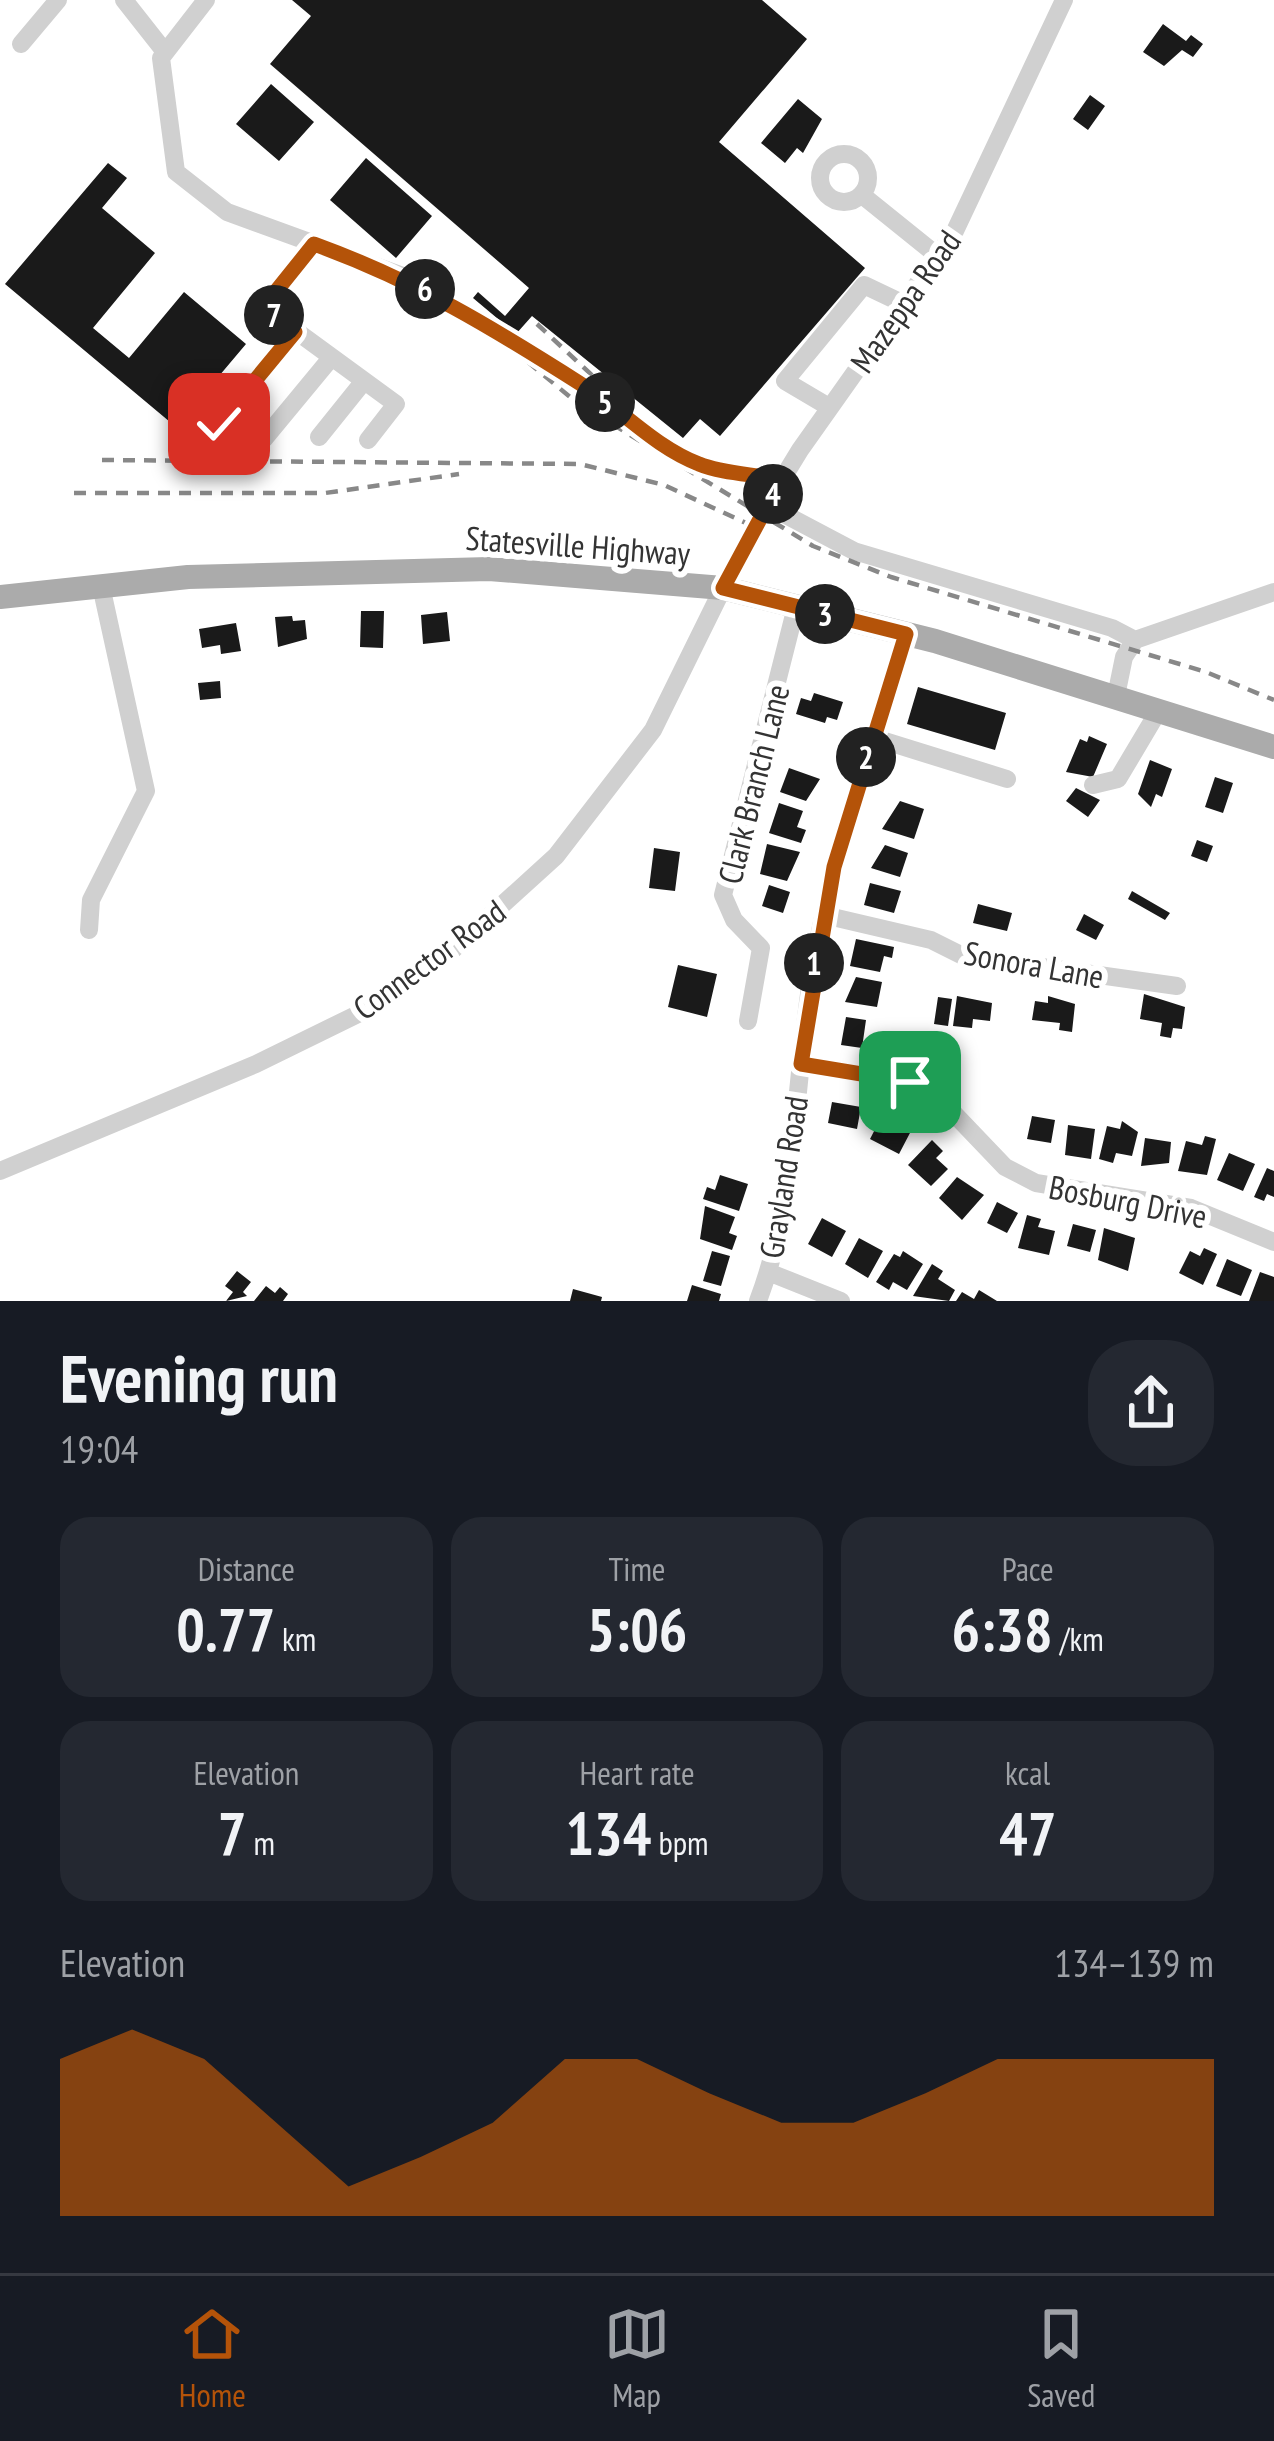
<!DOCTYPE html>
<meta charset="utf-8">
<style>
:root{--surface:#171b24;--page:#242831;--text:#f1f3f6;--muted:#9ea1a6;--line:#363941;--accent:#b45309}
body{margin:0;font-family:"PT Sans Narrow",sans-serif;background:var(--page);color:var(--text);height:100vh;display:flex;flex-direction:column;font-size:45px;white-space:nowrap}
*{box-sizing:border-box;margin:0}
p{font-size:39px;color:var(--muted)}
.icon{flex:none;width:66px;height:66px;fill:none;stroke:currentColor;stroke-width:2;stroke-linecap:round;stroke-linejoin:round}
.map{position:relative;height:1301px;overflow:hidden}
.sheet{display:flex;flex-direction:column;background:var(--surface);flex:1}
.sheet>*{flex:none}
.pin{position:absolute;display:grid;place-items:center;width:102px;height:102px;color:#fff;margin:-51px;border-radius:24px;box-shadow:0 6px 18px #0006}
.km{position:absolute;width:60px;height:60px;margin:-30px;border-radius:50%;background:#222;color:#fff;font-size:33px;line-height:60px;text-align:center}
.round{display:grid;place-items:center;flex:none;width:126px;height:126px;border-radius:48px;background:var(--page)}
.overview{display:flex;align-items:center;justify-content:space-between;height:204px;padding:0 60px}
h1{font-size:66px;font-weight:800;line-height:90px}
.stats{display:grid;grid-template-columns:repeat(3,1fr);gap:18px;height:204px;padding:12px 60px}
.stats div{display:grid;align-content:center;border-radius:30px;background:var(--page);text-align:center}
.stats b{font-size:60px;font-weight:800}
.stats small{font-size:33px;font-weight:400}
.stats p{font-size:33px}
.chart{height:336px;padding:24px 60px}
.chart p{display:flex;justify-content:space-between}
.chart svg{width:100%;height:216px;margin-top:12px;fill:var(--accent);opacity:.7}
.dock{display:flex;justify-content:space-around;align-items:center;height:168px;border-top:3px solid var(--line);background:var(--surface);font-size:33px;color:var(--muted)}
.dock a{display:grid;justify-items:center;gap:6px}
.dock .selected{color:var(--accent)}
.map>svg:first-child{display:block}
</style>
<div class="map">
<svg width="1274" height="1301" viewBox="0 0 1274 1301">
<rect width="100%" height="100%" fill="#fff"/>
<path fill="#1a1a1a" d="M 292,0 L 762,0 L 807,39 L 719,142 L 865,268 L 720,436 L 700,419 L 683,438 L 532,316 L 516,334 L 473,298 L 478,292 L 505,316 L 529,288 L 270,64 L 311,16 Z
M 1163,24 L 1186,41 L 1191,35 L 1203,44 L 1193,57 L 1182,50 L 1164,66 L 1143,52 Z
M 271,84 L 314,122 L 279,161 L 236,124 Z
M 1090,95 L 1105,106 L 1088,130 L 1073,119 Z
M 798,99 L 822,119 L 803,153 L 797,148 L 785,163 L 761,143 Z
M 366,158 L 432,216 L 396,258 L 330,200 Z
M 108,163 L 127,178 L 102,208 L 155,253 L 93,328 L 129,358 L 184,292 L 246,344 L 176,427 L 5,284 Z
M 361,611 L 384,611 L 383,648 L 360,647 Z
M 447,612 L 450,641 L 423,644 L 421,615 Z
M 292,616 L 293,621 L 305,620 L 307,639 L 278,647 L 275,617 Z
M 236,623 L 241,651 L 221,654 L 220,645 L 202,648 L 199,629 Z
M 220,681 L 221,698 L 200,700 L 198,683 Z
M 918,687 L 1006,713 L 995,750 L 907,724 Z
M 814,693 L 843,702 L 837,720 L 827,717 L 825,723 L 796,714 L 801,698 L 811,701 Z
M 1089,736 L 1107,744 L 1093,777 L 1066,772 L 1080,739 L 1087,742 Z
M 1150,760 L 1172,769 L 1162,797 L 1156,794 L 1151,807 L 1138,794 Z
M 789,768 L 820,779 L 806,801 L 780,792 Z
M 1215,777 L 1233,783 L 1223,813 L 1205,807 Z
M 1076,788 L 1100,800 L 1088,817 L 1066,801 Z
M 900,801 L 924,809 L 914,839 L 882,829 Z
M 779,803 L 803,811 L 797,827 L 806,830 L 801,843 L 769,833 Z
M 1197,840 L 1213,846 L 1207,862 L 1191,856 Z
M 767,844 L 800,852 L 787,881 L 760,874 Z
M 885,845 L 908,853 L 900,877 L 871,868 Z
M 654,848 L 680,852 L 675,891 L 649,888 Z
M 870,883 L 901,891 L 894,913 L 864,905 Z
M 769,885 L 790,892 L 783,913 L 762,906 Z
M 1132,891 L 1170,913 L 1165,920 L 1128,899 Z
M 978,904 L 1012,913 L 1007,931 L 973,923 Z
M 1084,914 L 1104,925 L 1096,940 L 1076,930 Z
M 856,939 L 894,947 L 892,958 L 884,956 L 880,972 L 850,966 Z
M 678,965 L 717,974 L 707,1017 L 668,1007 Z
M 856,977 L 882,982 L 877,1007 L 845,1002 Z
M 1144,994 L 1185,1007 L 1182,1029 L 1173,1028 L 1171,1038 L 1160,1036 L 1162,1023 L 1140,1019 Z
M 957,996 L 992,1003 L 990,1021 L 973,1019 L 972,1028 L 953,1026 Z
M 1048,996 L 1075,1004 L 1072,1032 L 1059,1030 L 1060,1023 L 1032,1020 L 1035,1001 L 1048,1003 Z
M 938,997 L 952,999 L 948,1026 L 934,1024 Z
M 846,1017 L 866,1020 L 862,1048 L 841,1045 Z
M 832,1102 L 861,1107 L 857,1129 L 828,1123 Z
M 885,1110 L 897,1116 L 893,1123 L 911,1131 L 899,1154 L 870,1139 Z
M 1032,1116 L 1055,1120 L 1051,1143 L 1027,1139 Z
M 1122,1121 L 1138,1132 L 1132,1156 L 1116,1153 L 1113,1163 L 1099,1159 L 1107,1126 L 1120,1129 Z
M 1068,1125 L 1095,1129 L 1091,1159 L 1065,1155 Z
M 1205,1136 L 1216,1139 L 1207,1175 L 1178,1171 L 1186,1141 L 1202,1145 Z
M 1145,1138 L 1171,1142 L 1169,1163 L 1141,1166 Z
M 932,1140 L 943,1151 L 936,1158 L 948,1169 L 931,1186 L 908,1165 Z
M 1229,1153 L 1255,1164 L 1243,1191 L 1217,1180 Z
M 1267,1168 L 1274,1171 L 1274,1197 L 1267,1194 L 1264,1201 L 1254,1197 Z
M 720,1175 L 748,1184 L 739,1211 L 703,1199 L 707,1187 L 715,1190 Z
M 957,1177 L 984,1195 L 962,1220 L 939,1198 Z
M 997,1202 L 1018,1213 L 1007,1233 L 987,1223 Z
M 705,1206 L 735,1217 L 729,1233 L 737,1236 L 732,1250 L 700,1239 Z
M 1027,1215 L 1041,1219 L 1038,1227 L 1055,1231 L 1049,1255 L 1018,1248 Z
M 822,1218 L 846,1231 L 832,1257 L 808,1244 Z
M 1073,1224 L 1096,1230 L 1090,1252 L 1067,1246 Z
M 1104,1228 L 1135,1238 L 1128,1271 L 1098,1260 Z
M 859,1238 L 883,1251 L 868,1278 L 845,1264 Z
M 1204,1248 L 1217,1254 L 1203,1285 L 1179,1273 L 1190,1251 L 1200,1256 Z
M 712,1251 L 730,1256 L 721,1286 L 703,1281 Z
M 903,1251 L 923,1264 L 907,1290 L 893,1282 L 889,1290 L 876,1282 L 894,1254 L 900,1257 Z
M 1227,1259 L 1252,1270 L 1241,1296 L 1216,1286 Z
M 932,1264 L 943,1271 L 938,1279 L 955,1290 L 949,1301 L 913,1296 Z
M 237,1271 L 251,1282 L 243,1292 L 247,1296 L 226,1301 L 233,1292 L 225,1286 Z
M 1260,1272 L 1274,1277 L 1274,1301 L 1249,1301 Z
M 692,1285 L 721,1294 L 719,1301 L 687,1301 Z
M 266,1286 L 275,1293 L 280,1287 L 288,1294 L 283,1301 L 254,1301 Z
M 573,1289 L 602,1297 L 601,1301 L 570,1301 Z
M 979,1290 L 997,1301 L 956,1301 L 962,1292 L 974,1299 Z"/>
<g fill="none" stroke-linecap="round" stroke-linejoin="round">
<path stroke="#d0d0d0" stroke-width="18" d="M 124,0 L 165,52
M 206,0 L 161,58 L 176,172 L 227,212 L 400,275 L 488,325 L 591,391 L 643,433 L 701,465 L 781,480
M 21,44 L 58,0
M820 178a24 24 0 1 1 48 0a24 24 0 1 1-48 0Z
M 862,195 L 939,257
M 314,244 L 266,309 L 396,404 L 368,440
M 829,407 L 785,381 L 864,285 L 906,305
M 219,424 L 295,332
M 319,437 L 364,381
M 264,439 L 331,358
M 767,505 L 854,551 L 1112,628 L 1135,640
M 1116,696 L 1124,657 L 1135,640 L 1274,592
M 872,737 L 1007,779
M 1093,785 L 1118,779 L 1159,710
M 824,915 L 931,940 L 963,956 L 1177,986
M 89,930 L 91,900 L 146,791 L 101,586
M 748,1021 L 761,948 L 734,920 L 723,895 L 796,607
M 801,1064 L 911,1082 L 940,1099 L 1005,1167 L 1036,1183 L 1191,1208 L 1274,1242
M 0,1171 L 256,1064 L 356,1015 L 448,954 L 556,856 L 653,730 L 753,527 L 800,450 L 955,231 L 1064,0
M 768,1272 L 841,1301
M 758,1301 C 798,1195 794,1079 813,968 C 833,854 870,744 906,634"/>
<path stroke="#ababab" stroke-width="24" d="M 0,597 L 188,577 L 489,569 L 723,588 L 935,641 L 1274,747"/>
<path stroke="#888" stroke-width="4.5" stroke-dasharray="12 9" stroke-linecap="butt" d="M 537,324 L 667,445
M 528,362 L 576,402 L 813,546 L 891,577 L 1206,672 L 1274,700
M 102,460 L 580,464 L 664,485 L 761,530
M 74,493 L 325,493 L 459,474"/>
</g>
<g fill="none" stroke-linecap="round" stroke-linejoin="round">
<defs>
<path id="route" d="M 219,424 L 295,332 L 265,305 L 314,244 C 416,281 493,328 584,386 C 623,411 655,447 699,464 C 723,474 755,474 781,480 L 723,588 L 906,634 L 834,867 L 801,1064 L 910,1082"/>
</defs>
<use href="#route" stroke="#fff" stroke-width="24"/>
<use href="#route" stroke="#b45309" stroke-width="15"/>
</g>
<g text-anchor="middle" dominant-baseline="central" stroke-width="12" stroke-linejoin="round" paint-order="stroke">
<g font-size="33" fill="#333" stroke="#fff">
<text transform="translate(905 301) rotate(-55)">Mazeppa Road</text>
<text transform="translate(578 545) rotate(4)">Statesville Highway</text>
<text transform="translate(753 784) rotate(-76)">Clark Branch Lane</text>
<text transform="translate(429 959) rotate(-36)">Connector Road</text>
<text transform="translate(1034 964) rotate(10)">Sonora Lane</text>
<text transform="translate(783 1177) rotate(-81)">Grayland Road</text>
<text transform="translate(1128 1201) rotate(11)">Bosburg Drive</text>
</g>
</g>
</svg>
<div class="pin" style="left:910px;top:1082px;background:#1e9e55"><svg class="icon" aria-label="arrive" viewBox="0 0 24 24"><path d="M6 21V4h12l-3 4 3 4H6"/></svg></div>
<div class="pin" style="left:219px;top:424px;background:#d93025"><svg class="icon" aria-label="check" viewBox="0 0 24 24"><path d="M5 12l5 5 9-10"/></svg></div>
<b class="km" style="left:814px;top:963px">1</b>
<b class="km" style="left:866px;top:757px">2</b>
<b class="km" style="left:825px;top:614px">3</b>
<b class="km" style="left:773px;top:494px">4</b>
<b class="km" style="left:605px;top:402px">5</b>
<b class="km" style="left:425px;top:289px">6</b>
<b class="km" style="left:274px;top:315px">7</b>
</div>
<section class="sheet">
<div class="overview"><div><h1>Evening run</h1><p>19:04</p></div><a class="round"><svg class="icon" aria-label="share" viewBox="0 0 24 24"><path d="M12 15V3M7 8l5-5 5 5M5 13v7h14v-7"/></svg></a></div>
<div class="stats">
<div><p>Distance</p><b>0.77<small> km</small></b></div>
<div><p>Time</p><b>5:06</b></div>
<div><p>Pace</p><b>6:38<small> /km</small></b></div>
</div>
<div class="stats">
<div><p>Elevation</p><b>7<small> m</small></b></div>
<div><p>Heart rate</p><b>134<small> bpm</small></b></div>
<div><p>kcal</p><b>47</b></div>
</div>
<div class="chart"><p><span>Elevation</span>134–139 m</p>
<svg viewBox="0 0 160 44" preserveAspectRatio="none"><path d="M0 44V12L10 6L20 12L30 25L40 38L50 32L60 25L70 12L80 12L90 19L100 25L110 25L120 19L130 12L140 12L150 12L160 12V44z"/></svg>
</div>
</section>
<nav class="dock">
<a class="selected"><svg class="icon" aria-label="home" viewBox="0 0 24 24"><path d="M3 11l9-7 9 7M6 9v11h12V9"/></svg>Home</a>
<a><svg class="icon" aria-label="map" viewBox="0 0 24 24"><path d="M3 6l6-2 6 2 6-2v14l-6 2-6-2-6 2zM9 4v14M15 6v14"/></svg>Map</a>
<a><svg class="icon" aria-label="saved" viewBox="0 0 24 24"><path d="M7 4h10v16l-5-4-5 4z"/></svg>Saved</a>
</nav>
